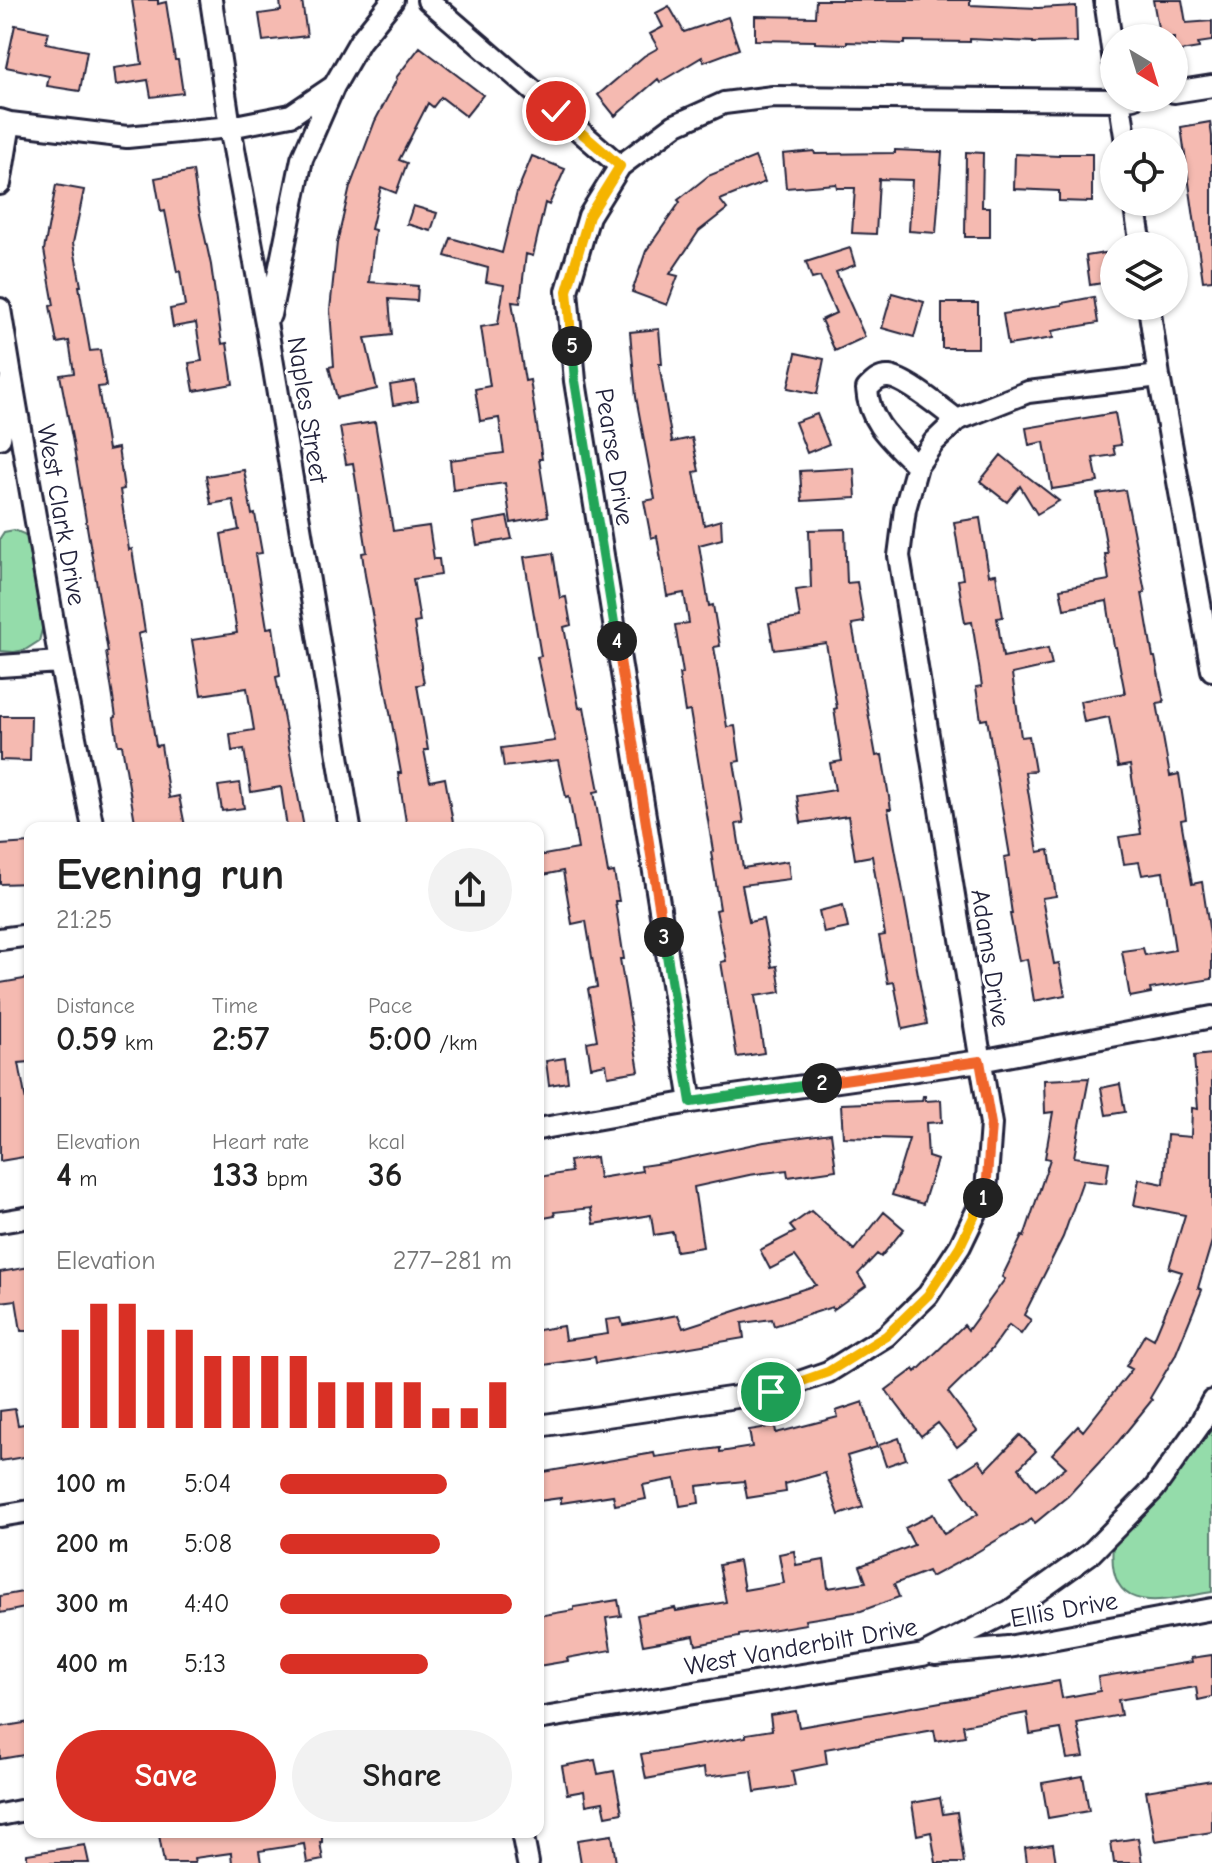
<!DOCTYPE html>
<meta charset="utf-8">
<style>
:root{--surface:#fff;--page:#f2f2f2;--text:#222;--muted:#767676;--accent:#d93025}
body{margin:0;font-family:"Comic Neue",sans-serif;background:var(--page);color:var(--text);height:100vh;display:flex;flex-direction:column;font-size:30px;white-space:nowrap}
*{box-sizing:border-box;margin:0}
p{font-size:26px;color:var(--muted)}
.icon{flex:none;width:44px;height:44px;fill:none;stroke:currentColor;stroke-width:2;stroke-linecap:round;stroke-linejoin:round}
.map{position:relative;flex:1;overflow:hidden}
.details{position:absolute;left:24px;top:822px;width:520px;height:1016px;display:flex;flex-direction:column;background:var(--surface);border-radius:16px;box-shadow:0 2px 6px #0004}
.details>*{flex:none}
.needle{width:52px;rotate:142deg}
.controls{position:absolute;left:1100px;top:24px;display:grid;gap:16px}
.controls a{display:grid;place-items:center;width:88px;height:88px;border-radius:50%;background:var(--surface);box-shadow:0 2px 6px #0004;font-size:40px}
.pin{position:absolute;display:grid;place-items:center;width:68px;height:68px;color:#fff;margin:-34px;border:4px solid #fff;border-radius:50%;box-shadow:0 2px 8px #0007}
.km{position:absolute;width:40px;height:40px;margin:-20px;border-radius:50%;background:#222;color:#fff;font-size:22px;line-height:40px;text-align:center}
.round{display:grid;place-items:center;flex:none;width:84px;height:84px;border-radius:42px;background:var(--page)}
.overview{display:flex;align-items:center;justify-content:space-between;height:136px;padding:0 32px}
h1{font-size:44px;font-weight:600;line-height:60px}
.metrics{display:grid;grid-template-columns:repeat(3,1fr);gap:12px;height:136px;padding:8px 32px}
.metrics div{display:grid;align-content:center}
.metrics b{font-size:34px;font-weight:600}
.metrics small{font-size:22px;font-weight:400}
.metrics p{font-size:22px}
.chart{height:224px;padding:16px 32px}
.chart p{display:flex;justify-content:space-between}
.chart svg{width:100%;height:144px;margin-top:8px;stroke:var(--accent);stroke-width:6}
.primary-button{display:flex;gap:16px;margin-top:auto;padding:16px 32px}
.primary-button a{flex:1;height:92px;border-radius:48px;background:var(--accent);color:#fff;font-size:32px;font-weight:600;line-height:92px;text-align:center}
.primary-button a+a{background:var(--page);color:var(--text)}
ul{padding:0 32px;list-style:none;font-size:26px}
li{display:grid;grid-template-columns:128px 96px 1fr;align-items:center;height:60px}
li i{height:20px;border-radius:10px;background:var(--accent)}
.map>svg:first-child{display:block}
</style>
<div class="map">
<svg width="1212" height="1863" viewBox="0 0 1212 1863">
<rect width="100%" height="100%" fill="#fff"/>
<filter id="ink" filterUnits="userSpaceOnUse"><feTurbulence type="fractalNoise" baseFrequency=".0125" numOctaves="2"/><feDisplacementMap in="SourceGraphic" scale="16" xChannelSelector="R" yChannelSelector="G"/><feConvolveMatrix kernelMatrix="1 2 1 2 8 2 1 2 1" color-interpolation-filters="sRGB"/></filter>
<g filter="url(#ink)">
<path fill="#94dcaa" stroke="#5b7f72" stroke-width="2" d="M 14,530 L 24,534 L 31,541 L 43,626 L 39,641 L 25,650 L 14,652 L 0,651 L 0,538 L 4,532 Z
M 1212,1425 L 1212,1592 C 1163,1600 1106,1619 1113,1544 L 1184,1463 Z"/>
<path fill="#f5bab1" stroke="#22223b" stroke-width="2" d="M 132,0 L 158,0 L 158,4 L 166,2 L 175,60 L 178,60 L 183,93 L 151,97 L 148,80 L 116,85 L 114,68 L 142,64 Z
M 280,0 L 302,0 L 307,36 L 263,41 L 259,14 L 281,11 Z
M 816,0 L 970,0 L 970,5 L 1038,8 L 1076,6 L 1077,42 L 1033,43 L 1033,42 L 970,39 L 970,42 L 905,41 L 905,44 L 847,42 L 847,44 L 815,43 L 815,41 L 755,40 L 755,16 L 815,17 Z
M 1153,0 L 1182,0 L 1186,23 L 1212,21 L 1212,41 L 1198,43 L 1199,48 L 1174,52 L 1174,38 L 1160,38 Z
M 669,6 L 684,32 L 728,17 L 739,49 L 704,62 L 702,57 L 660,82 L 658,79 L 615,116 L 598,95 L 644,56 L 658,48 L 650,34 L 663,27 L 656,13 Z
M 15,25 L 49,32 L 46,43 L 87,51 L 80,91 L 47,86 L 49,76 L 6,67 Z
M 420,47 L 483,95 L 466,116 L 441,97 L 433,107 L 428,103 L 399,160 L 407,163 L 396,193 L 381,187 L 371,229 L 375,230 L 369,282 L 418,286 L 417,301 L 389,299 L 392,335 L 365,338 L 377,389 L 337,398 L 329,367 L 334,366 L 330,310 L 337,243 L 350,187 L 375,121 L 397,79 L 396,78 Z
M 1210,122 L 1212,136 L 1212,280 L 1203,281 L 1181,127 Z
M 895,150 L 942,152 L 936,233 L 909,231 L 912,180 L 879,179 L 876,234 L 852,233 L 855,188 L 837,188 L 836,184 L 786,188 L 783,154 L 814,151 L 815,154 L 895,153 Z
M 966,152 L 983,153 L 982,207 L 990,207 L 990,237 L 965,237 Z
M 1015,154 L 1059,156 L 1059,154 L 1092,154 L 1092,202 L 1059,201 L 1059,191 L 1014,189 Z
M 532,156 L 565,169 L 549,205 L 545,203 L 533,256 L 526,254 L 520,303 L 512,302 L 525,381 L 530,380 L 542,459 L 539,459 L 548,516 L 511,523 L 505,483 L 453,490 L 450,460 L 504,453 L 499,418 L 480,421 L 475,389 L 490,386 L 481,327 L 498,324 L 504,285 L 486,282 L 488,268 L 445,256 L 451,238 L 502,253 L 517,192 Z
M 755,157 L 765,182 L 720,200 L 727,209 L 699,231 L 670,274 L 678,276 L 667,305 L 632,292 L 646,251 L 680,202 L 678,200 L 708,176 Z
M 193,171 L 198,205 L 211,265 L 222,344 L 227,343 L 233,384 L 194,391 L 189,363 L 202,361 L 196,323 L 173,327 L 170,309 L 185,306 L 180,271 L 177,272 L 165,211 L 161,212 L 155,178 Z
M 56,185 L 84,190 L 73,243 L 81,286 L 79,286 L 90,351 L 100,350 L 106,386 L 98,387 L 108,450 L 118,448 L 124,489 L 120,490 L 129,550 L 132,549 L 145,632 L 138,634 L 156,746 L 161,745 L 169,798 L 179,796 L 185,826 L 136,828 L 122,745 L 118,745 L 114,718 L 116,717 L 106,652 L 108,652 L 73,443 L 60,375 L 74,373 L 69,341 L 57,343 L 50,306 L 54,305 L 44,250 Z
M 413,206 L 437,213 L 431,231 L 407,224 Z
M 850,248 L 855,265 L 836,272 L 865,337 L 835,351 L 821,320 L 836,313 L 820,277 L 812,279 L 806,262 Z
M 1105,253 L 1109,282 L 1090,285 L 1086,256 Z
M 892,293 L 924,302 L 914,337 L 882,328 Z
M 1094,297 L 1098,323 L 1052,331 L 1053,338 L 1008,345 L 1003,314 L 1062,305 L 1062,303 Z
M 942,303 L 978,303 L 978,348 L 942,348 Z
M 659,329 L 662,364 L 659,364 L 672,442 L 692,438 L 699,471 L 694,472 L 704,525 L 721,520 L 722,539 L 699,545 L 709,606 L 713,605 L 720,646 L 714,647 L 727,727 L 735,726 L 740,761 L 734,762 L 744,823 L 736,824 L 743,868 L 788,861 L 790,879 L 742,885 L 749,922 L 763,919 L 772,967 L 777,966 L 781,992 L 755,996 L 764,1053 L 737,1057 L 721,962 L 726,961 L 716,910 L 720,909 L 711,852 L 713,851 L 690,711 L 685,712 L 679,674 L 683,673 L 675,625 L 689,623 L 684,593 L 667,596 L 657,536 L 651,538 L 644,501 L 655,499 L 636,397 L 630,332 Z
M 796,353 L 824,359 L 817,394 L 788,388 Z
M 415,381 L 418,401 L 393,405 L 390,385 Z
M 1115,413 L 1121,445 L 1113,446 L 1115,455 L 1093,458 L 1098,482 L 1052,489 L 1044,442 L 1029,445 L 1026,428 Z
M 817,414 L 829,444 L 807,453 L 795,422 Z
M 375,422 L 393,531 L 429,526 L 434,559 L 439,559 L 441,575 L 413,579 L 420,622 L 414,623 L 424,684 L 417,685 L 428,750 L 424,750 L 430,781 L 445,778 L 454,828 L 407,828 L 398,773 L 401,773 L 365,575 L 362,553 L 367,552 L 353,463 L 346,464 L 340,427 Z
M 1001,455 L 1023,473 L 1059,501 L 1037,514 L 1020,486 L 1007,502 L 980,481 Z
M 854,468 L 856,498 L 802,501 L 800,471 Z
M 244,470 L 252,515 L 255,514 L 262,553 L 255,554 L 267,628 L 273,627 L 280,676 L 276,677 L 304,828 L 287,828 L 281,787 L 251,792 L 244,749 L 232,751 L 230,734 L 254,730 L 247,688 L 201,695 L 192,640 L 237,633 L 221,534 L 239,530 L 233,500 L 211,504 L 206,476 Z
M 1125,490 L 1145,592 L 1142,593 L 1153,657 L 1155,657 L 1164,702 L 1157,703 L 1170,776 L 1179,774 L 1186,819 L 1181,820 L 1192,884 L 1202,882 L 1212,947 L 1212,979 L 1150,989 L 1151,993 L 1130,997 L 1122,951 L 1143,948 L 1145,955 L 1175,950 L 1163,872 L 1142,875 L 1139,862 L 1124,864 L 1119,837 L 1141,834 L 1130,765 L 1118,767 L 1109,717 L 1084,722 L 1080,701 L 1125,693 L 1116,647 L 1114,647 L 1107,601 L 1064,609 L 1060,589 L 1109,580 L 1105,554 L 1108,554 L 1097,494 Z
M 507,517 L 512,539 L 477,545 L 473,523 Z
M 980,518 L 989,575 L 996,574 L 1003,617 L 997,618 L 1003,657 L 1048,648 L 1052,665 L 1012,674 L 1021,737 L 1029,736 L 1035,771 L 1025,772 L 1038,852 L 1049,850 L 1056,896 L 1042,898 L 1054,964 L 1059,963 L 1065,995 L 1034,1001 L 1027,959 L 1019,961 L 1010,914 L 1012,914 L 1004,857 L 1010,856 L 987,719 L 981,720 L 976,687 L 982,686 L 972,622 L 965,623 L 958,580 L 963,579 L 954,522 Z
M 845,529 L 847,583 L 857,582 L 864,622 L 852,624 L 876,756 L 882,755 L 891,809 L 888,809 L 927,1024 L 903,1029 L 894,982 L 888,983 L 879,936 L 885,935 L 872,856 L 855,859 L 848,816 L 801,823 L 797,796 L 835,790 L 830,763 L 842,761 L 834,709 L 837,708 L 826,643 L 774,650 L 769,623 L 800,618 L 796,590 L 811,588 L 809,530 Z
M 553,553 L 560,598 L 566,597 L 571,625 L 564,627 L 579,708 L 584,707 L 590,740 L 589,740 L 599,791 L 594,792 L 608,873 L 614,872 L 619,901 L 615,901 L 624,959 L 620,959 L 639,1071 L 608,1076 L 606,1064 L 591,1067 L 587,1042 L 597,1040 L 588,989 L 597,987 L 586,921 L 572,924 L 563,871 L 538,876 L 538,856 L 578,849 L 569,796 L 566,797 L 558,760 L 504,767 L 501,748 L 555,741 L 537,657 L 541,656 L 524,557 Z
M 0,716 L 31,716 L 30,761 L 0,760 Z
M 240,783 L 244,808 L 222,811 L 218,786 Z
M 30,843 L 30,883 L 0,884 L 0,845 Z
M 843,905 L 848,928 L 824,933 L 819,911 Z
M 30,978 L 30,1062 L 19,1063 L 27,1107 L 30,1106 L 30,1156 L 0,1161 L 0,983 Z
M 1212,1054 L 1212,1241 L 1198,1288 L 1202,1290 L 1175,1356 L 1150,1398 L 1152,1400 L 1118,1442 L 1068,1496 L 1035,1523 L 1032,1519 L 972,1555 L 931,1577 L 928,1571 L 894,1584 L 899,1597 L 861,1611 L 805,1620 L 806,1624 L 739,1635 L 739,1637 L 696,1645 L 694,1636 L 643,1645 L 637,1615 L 675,1608 L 676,1611 L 726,1602 L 719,1565 L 739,1561 L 744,1590 L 784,1583 L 779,1554 L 794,1551 L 796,1565 L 824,1560 L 828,1588 L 866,1582 L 860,1566 L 914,1545 L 905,1528 L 933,1514 L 944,1534 L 978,1514 L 953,1477 L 979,1460 L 986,1470 L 1020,1435 L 1036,1451 L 1019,1468 L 1036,1490 L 1066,1467 L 1052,1454 L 1078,1426 L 1083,1431 L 1132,1369 L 1126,1366 L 1145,1334 L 1154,1339 L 1182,1272 L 1169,1268 L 1185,1215 L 1134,1205 L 1139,1179 L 1164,1184 L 1167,1135 L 1191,1137 L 1192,1108 L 1198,1109 L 1194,1056 Z
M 565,1058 L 568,1082 L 549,1085 L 546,1061 Z
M 1089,1078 L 1074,1157 L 1109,1162 L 1106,1183 L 1083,1180 L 1063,1237 L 1024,1315 L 1031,1320 L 1021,1334 L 1009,1325 L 991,1350 L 948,1392 L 977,1431 L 957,1447 L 938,1423 L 921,1436 L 886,1390 L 914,1369 L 916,1372 L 964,1325 L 968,1330 L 1005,1279 L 1002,1277 L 1022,1236 L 1024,1237 L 1050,1159 L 1045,1158 L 1053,1112 L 1045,1113 L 1044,1080 Z
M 1120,1084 L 1125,1112 L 1106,1115 L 1101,1088 Z
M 923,1096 L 925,1096 L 925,1101 L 941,1100 L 942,1122 L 926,1123 L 928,1157 L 937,1160 L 923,1204 L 892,1195 L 909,1139 L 843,1137 L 841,1104 L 922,1101 Z
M 831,1133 L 836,1170 L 788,1177 L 787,1170 L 749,1175 L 694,1187 L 703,1247 L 676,1251 L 673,1232 L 654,1235 L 651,1215 L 594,1224 L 591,1208 L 554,1212 L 555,1216 L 538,1219 L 538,1177 L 571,1172 L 569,1161 L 596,1157 L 599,1178 L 642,1171 L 641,1166 L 669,1162 L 764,1142 Z
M 811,1211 L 854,1250 L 884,1212 L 904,1229 L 881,1257 L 877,1254 L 858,1274 L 866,1286 L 833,1310 L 832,1307 L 774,1326 L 772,1319 L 742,1323 L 744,1338 L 596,1363 L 595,1357 L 538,1366 L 538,1330 L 563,1326 L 565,1340 L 608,1334 L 606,1320 L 621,1318 L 623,1325 L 678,1315 L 683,1328 L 816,1285 L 795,1256 L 770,1269 L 760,1250 L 795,1232 L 790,1226 Z
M 30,1267 L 30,1331 L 21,1331 L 16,1300 L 0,1302 L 0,1272 Z
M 863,1402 L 877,1447 L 847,1456 L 863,1507 L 839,1515 L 825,1473 L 785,1484 L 786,1492 L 747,1498 L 744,1481 L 697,1486 L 699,1503 L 680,1506 L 675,1479 L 643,1485 L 646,1499 L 615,1505 L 613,1495 L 561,1503 L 561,1498 L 538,1501 L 538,1473 L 654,1453 L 655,1457 L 720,1448 L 720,1452 L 752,1447 L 749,1430 L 775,1426 L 776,1433 L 838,1417 L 836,1411 Z
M 15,1409 L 18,1425 L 30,1423 L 30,1456 L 0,1461 L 0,1411 Z
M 899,1438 L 906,1459 L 886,1466 L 879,1445 Z
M 28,1591 L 30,1607 L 0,1613 L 0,1596 Z
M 618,1600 L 621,1616 L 606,1618 L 611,1650 L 567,1658 L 568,1661 L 538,1666 L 538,1616 L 574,1610 L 574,1607 Z
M 1212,1655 L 1212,1697 L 1198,1700 L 1196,1687 L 1118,1700 L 1121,1715 L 1077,1723 L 1084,1757 L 1067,1759 L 1061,1729 L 1030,1734 L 1027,1713 L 963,1725 L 965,1736 L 936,1741 L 934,1730 L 825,1749 L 827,1764 L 792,1771 L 795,1786 L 755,1792 L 752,1771 L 705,1777 L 704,1768 L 646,1779 L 641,1754 L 746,1737 L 746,1734 L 772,1730 L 770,1715 L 796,1711 L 799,1727 L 1059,1681 L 1062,1698 L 1100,1691 L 1098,1677 L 1192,1662 L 1191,1658 Z
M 30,1722 L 30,1754 L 0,1759 L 0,1727 Z
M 595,1760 L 598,1774 L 614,1771 L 622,1813 L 606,1816 L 603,1802 L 586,1805 L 584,1791 L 567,1794 L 562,1766 Z
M 1083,1776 L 1089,1811 L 1048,1818 L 1042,1783 Z
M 1212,1780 L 1212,1832 L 1155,1841 L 1146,1791 Z
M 940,1798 L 943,1814 L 957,1812 L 964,1863 L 936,1863 L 931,1832 L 917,1835 L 912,1803 Z
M 180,1832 L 322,1832 L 322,1842 L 320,1842 L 323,1860 L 307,1863 L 304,1844 L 259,1851 L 261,1863 L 232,1863 L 231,1853 L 194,1858 L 195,1863 L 164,1863 L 159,1835 Z
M 612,1835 L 616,1863 L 581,1863 L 577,1840 Z
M 1138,1838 L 1142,1863 L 1114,1863 L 1111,1842 Z
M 1053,1844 L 1056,1863 L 1027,1863 L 1025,1848 Z
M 85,1845 L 89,1863 L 27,1863 L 27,1854 Z"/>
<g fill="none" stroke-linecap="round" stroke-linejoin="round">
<defs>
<path id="street" d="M 211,0 L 230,127 L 267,328 L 350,828
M 428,0 L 620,166
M 1105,0 L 1114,62
M 1174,92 L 1212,86
M 1119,98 L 1126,142
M 0,120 L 10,123 L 127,137 L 230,127 L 291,115 L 334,86
M 0,184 L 10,123
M 1134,202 L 1141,246
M 1149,306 L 1159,376 L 1212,670
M 0,309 L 11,376 L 0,438
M 270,315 L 302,159 L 334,86 L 360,41 L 393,0
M 11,376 L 60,662 L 93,828
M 917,466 C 894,442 869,424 867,389 C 873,383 879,376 889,377 C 907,379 942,409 957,420
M 0,666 L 60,662
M 0,939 L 30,935
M 691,1102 L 575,381 L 567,291 L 589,216 L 620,166 L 675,125 L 724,103 L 773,97 L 1120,100 L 1133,98
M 538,1129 L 691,1102 L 980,1061 L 1212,1017
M 0,1222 L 30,1217
M 538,1426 L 771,1392 L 828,1372 L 886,1336 L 928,1295 L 960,1246 L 986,1192 L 991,1124 L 899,556 L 905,509 L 917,466 L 934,442 L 957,420 L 1028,392 L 1159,376
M 0,1516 L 30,1511
M 935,1654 L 1008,1647 L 1212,1609
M 538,1719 L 923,1655 L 1010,1611 L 1091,1553 L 1154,1489 L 1199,1426 L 1212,1401
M 0,1815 L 30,1809
M 522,1832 L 528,1863"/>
</defs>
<use href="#street" stroke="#22223b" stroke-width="26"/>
<use href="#street" stroke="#fff" stroke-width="20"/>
</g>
</g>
<g fill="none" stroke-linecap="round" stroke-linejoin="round" filter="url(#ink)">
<defs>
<path id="split-1" d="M 771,1392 L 828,1372 L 886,1336 L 928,1295 L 960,1246 L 983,1198"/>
<path id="split-2" d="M 822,1083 L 980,1061 L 991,1124 L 986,1192 L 983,1198"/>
<path id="split-3" d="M 664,937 L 691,1102 L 822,1083"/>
<path id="split-4" d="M 617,641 L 664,937"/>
<path id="split-5" d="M 572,346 L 575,381 L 617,641"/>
<path id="split-6" d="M 556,111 L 620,166 L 589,216 L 567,291 L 572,346"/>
</defs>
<use href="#split-1" stroke="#fff" stroke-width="16"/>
<use href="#split-2" stroke="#fff" stroke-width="16"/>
<use href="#split-3" stroke="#fff" stroke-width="16"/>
<use href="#split-4" stroke="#fff" stroke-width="16"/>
<use href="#split-5" stroke="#fff" stroke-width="16"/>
<use href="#split-6" stroke="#fff" stroke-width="16"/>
<use href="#split-1" stroke="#f5b400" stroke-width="10"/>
<use href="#split-2" stroke="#f0652b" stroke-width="10"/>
<use href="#split-3" stroke="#22a559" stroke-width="10"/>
<use href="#split-4" stroke="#f0652b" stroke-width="10"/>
<use href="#split-5" stroke="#22a559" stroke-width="10"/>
<use href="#split-6" stroke="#f5b400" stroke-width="10"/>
</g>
<g text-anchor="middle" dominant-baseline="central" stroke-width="6" stroke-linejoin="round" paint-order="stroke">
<g font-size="26" fill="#22223b" stroke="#fff">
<text transform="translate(307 410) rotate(81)">Naples Street</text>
<text transform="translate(614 457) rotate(81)">Pearse Drive</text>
<text transform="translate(61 515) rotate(80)">West Clark Drive</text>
<text transform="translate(990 958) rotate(81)">Adams Drive</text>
<text transform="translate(1064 1610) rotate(-10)">Ellis Drive</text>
<text transform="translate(801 1647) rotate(-10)">West Vanderbilt Drive</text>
</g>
</g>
</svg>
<div class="controls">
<a><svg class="needle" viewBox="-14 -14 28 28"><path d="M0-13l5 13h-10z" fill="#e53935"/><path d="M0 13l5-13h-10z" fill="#767676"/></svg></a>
<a><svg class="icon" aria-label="locate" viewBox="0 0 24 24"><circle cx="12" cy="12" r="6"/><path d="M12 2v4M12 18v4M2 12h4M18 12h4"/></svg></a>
<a><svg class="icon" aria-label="layers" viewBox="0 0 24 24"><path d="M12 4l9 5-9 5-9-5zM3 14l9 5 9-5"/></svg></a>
</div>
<div class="pin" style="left:771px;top:1392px;background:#1e9e55"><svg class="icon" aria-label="arrive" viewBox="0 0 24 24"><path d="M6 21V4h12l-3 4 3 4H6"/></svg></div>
<div class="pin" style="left:556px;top:111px;background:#d93025"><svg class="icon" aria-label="check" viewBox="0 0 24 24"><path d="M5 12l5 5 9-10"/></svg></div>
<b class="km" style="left:983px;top:1198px">1</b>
<b class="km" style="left:822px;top:1083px">2</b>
<b class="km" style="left:664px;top:937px">3</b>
<b class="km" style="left:617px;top:641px">4</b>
<b class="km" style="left:572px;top:346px">5</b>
<section class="details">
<div class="overview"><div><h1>Evening run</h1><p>21:25</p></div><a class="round"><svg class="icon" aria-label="share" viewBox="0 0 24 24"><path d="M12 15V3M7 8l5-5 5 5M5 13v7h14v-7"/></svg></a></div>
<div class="metrics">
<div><p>Distance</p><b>0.59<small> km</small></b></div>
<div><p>Time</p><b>2:57</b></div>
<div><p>Pace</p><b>5:00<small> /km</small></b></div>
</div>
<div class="metrics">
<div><p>Elevation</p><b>4<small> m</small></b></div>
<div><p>Heart rate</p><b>133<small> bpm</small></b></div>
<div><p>kcal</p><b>36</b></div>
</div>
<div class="chart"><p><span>Elevation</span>277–281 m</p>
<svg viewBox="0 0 160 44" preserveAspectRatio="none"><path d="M5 44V14M15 44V6M25 44V6M35 44V14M45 44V14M55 44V22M65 44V22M75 44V22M85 44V22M95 44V30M105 44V30M115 44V30M125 44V30M135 44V38M145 44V38M155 44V30"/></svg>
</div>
<ul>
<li><b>100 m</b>5:04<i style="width:72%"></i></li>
<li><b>200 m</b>5:08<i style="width:69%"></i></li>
<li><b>300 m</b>4:40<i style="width:100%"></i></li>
<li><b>400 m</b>5:13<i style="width:64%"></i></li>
</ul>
<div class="primary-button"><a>Save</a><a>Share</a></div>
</section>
</div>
